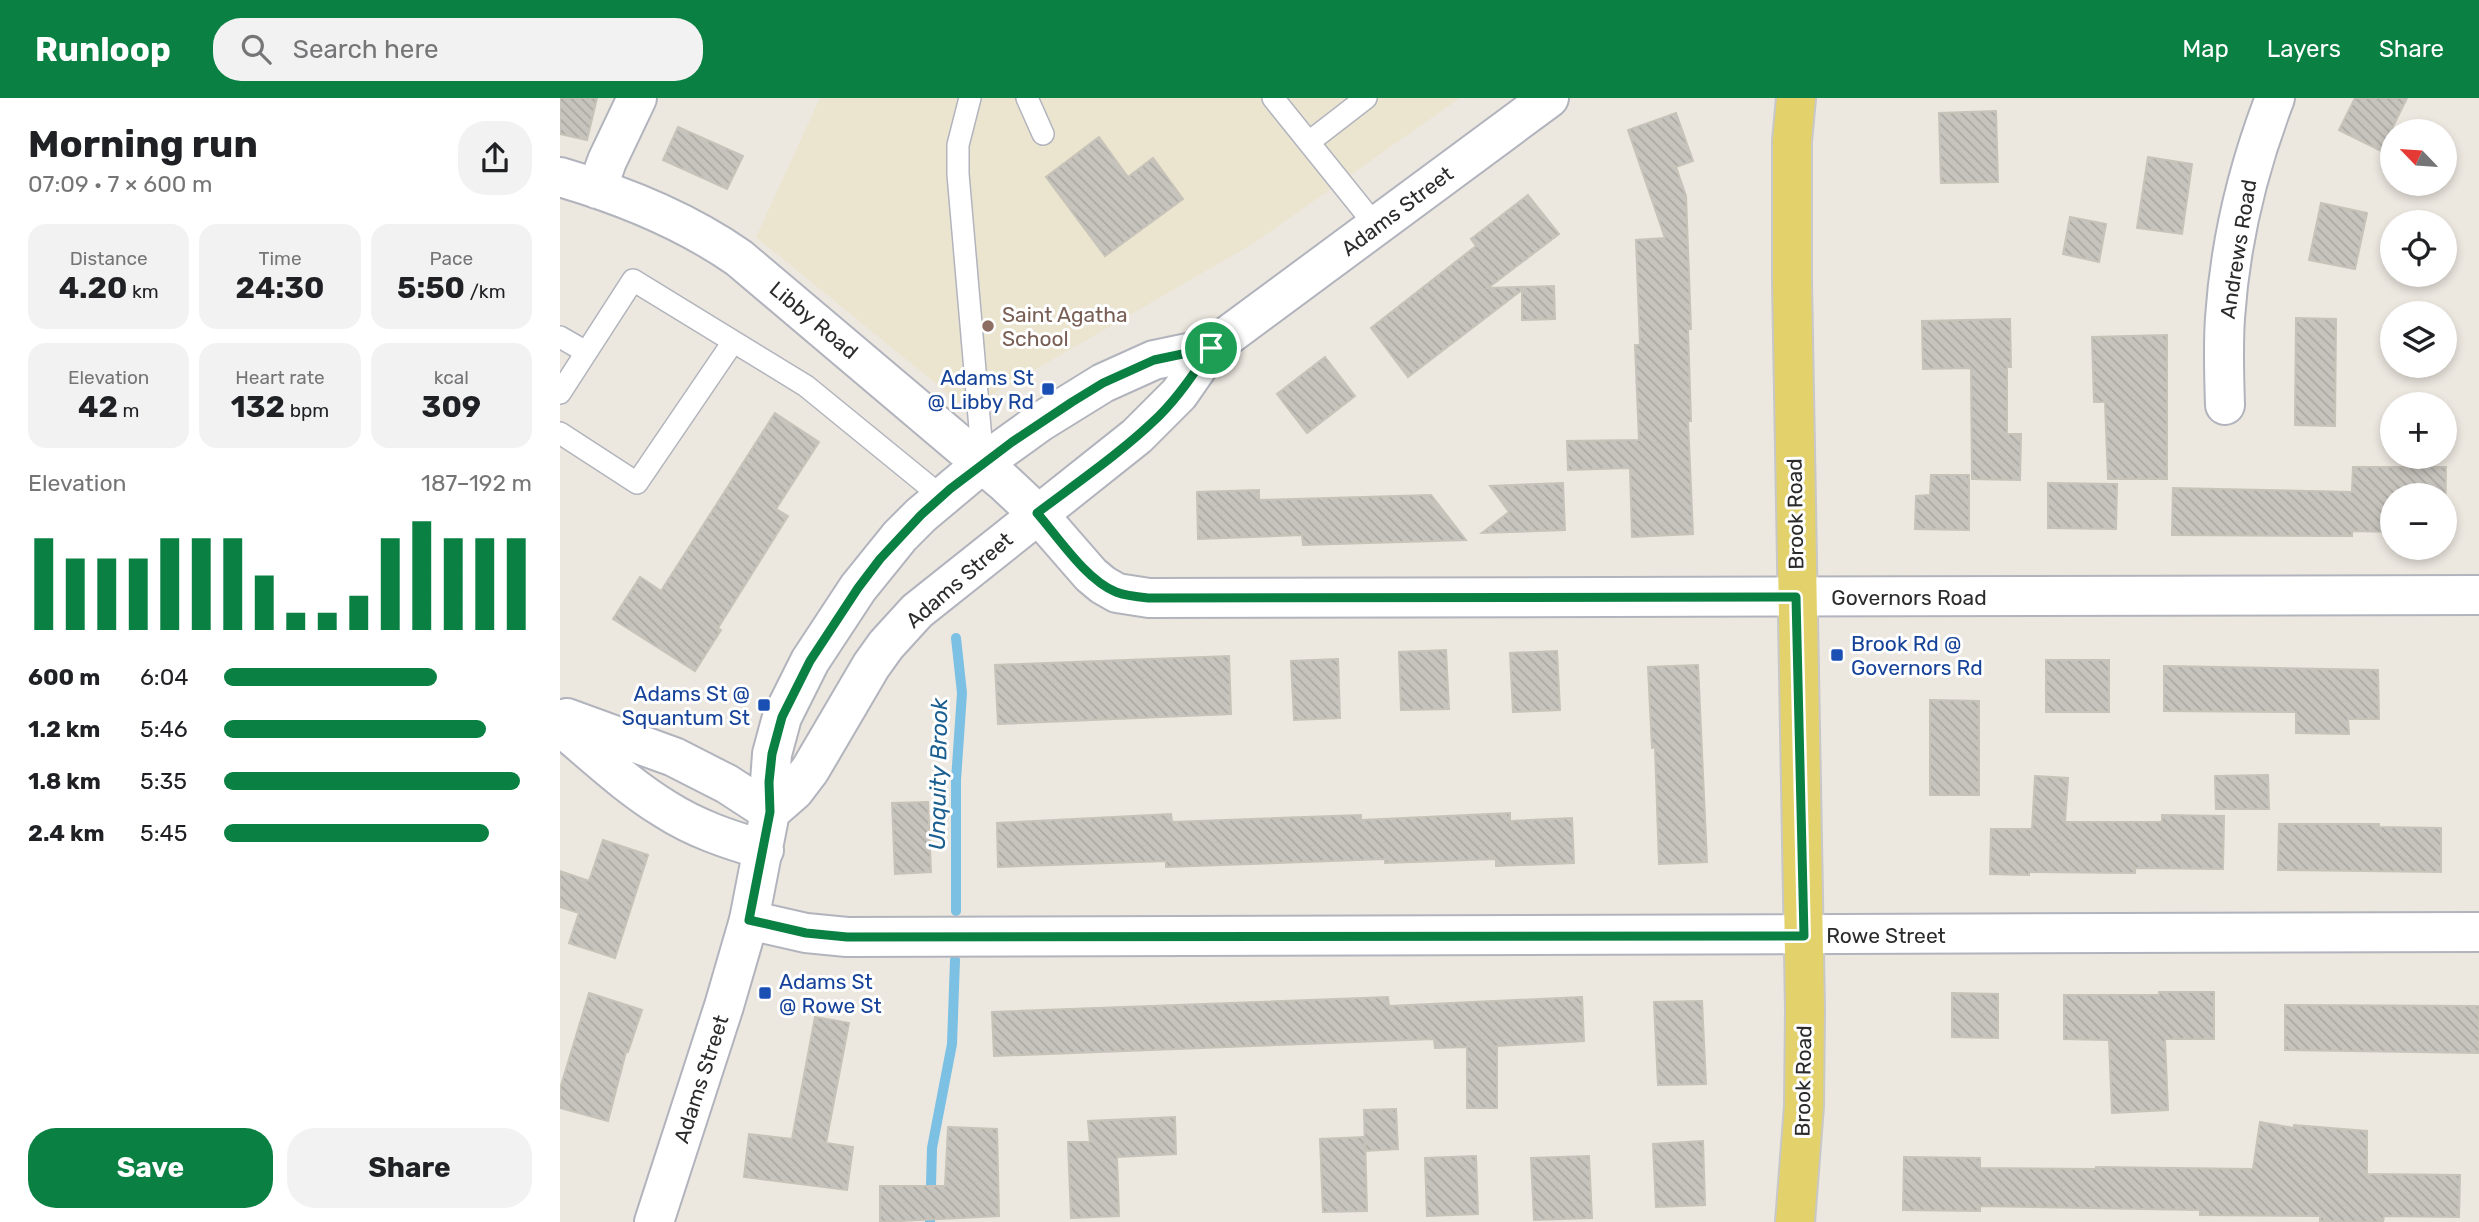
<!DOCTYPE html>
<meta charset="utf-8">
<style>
:root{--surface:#fff;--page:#f2f2f2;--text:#202124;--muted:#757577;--accent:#0b8043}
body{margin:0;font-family:Rubik,sans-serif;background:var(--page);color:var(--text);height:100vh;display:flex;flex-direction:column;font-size:26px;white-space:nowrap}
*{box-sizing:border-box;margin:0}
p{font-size:23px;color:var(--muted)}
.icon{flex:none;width:38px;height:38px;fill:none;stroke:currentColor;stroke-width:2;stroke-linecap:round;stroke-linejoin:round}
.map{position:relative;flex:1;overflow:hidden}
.drawer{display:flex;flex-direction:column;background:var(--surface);width:560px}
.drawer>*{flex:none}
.needle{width:46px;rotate:295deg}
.fabs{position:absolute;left:1820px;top:21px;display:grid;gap:14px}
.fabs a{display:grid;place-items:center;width:77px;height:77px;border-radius:50%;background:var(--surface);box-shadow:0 4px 10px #0003;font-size:35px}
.pin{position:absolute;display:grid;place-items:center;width:60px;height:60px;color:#fff;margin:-30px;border:4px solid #fff;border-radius:50%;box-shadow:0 2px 7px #0007}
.round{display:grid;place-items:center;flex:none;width:74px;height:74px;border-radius:28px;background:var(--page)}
.headline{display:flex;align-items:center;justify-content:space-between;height:119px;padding:0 28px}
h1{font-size:38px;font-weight:700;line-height:52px}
.metrics{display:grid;grid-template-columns:repeat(3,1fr);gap:10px;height:119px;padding:7px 28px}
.metrics div{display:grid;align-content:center;border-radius:18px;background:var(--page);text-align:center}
.metrics b{font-size:30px;font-weight:700}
.metrics small{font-size:19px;font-weight:400}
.metrics p{font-size:19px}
.chart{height:196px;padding:14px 28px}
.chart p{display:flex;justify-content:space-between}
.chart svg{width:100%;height:126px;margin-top:7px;stroke:var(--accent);stroke-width:6}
.action{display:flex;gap:14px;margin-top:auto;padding:14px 28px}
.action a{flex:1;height:80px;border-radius:28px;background:var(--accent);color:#fff;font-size:28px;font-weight:700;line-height:80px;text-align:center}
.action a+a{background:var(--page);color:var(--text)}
ul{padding:0 28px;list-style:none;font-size:23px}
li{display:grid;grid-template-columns:112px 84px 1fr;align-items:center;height:52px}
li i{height:18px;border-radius:9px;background:var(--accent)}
header{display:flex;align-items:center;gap:42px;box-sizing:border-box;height:98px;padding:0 35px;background:var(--accent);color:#fff}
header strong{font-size:33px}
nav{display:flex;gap:38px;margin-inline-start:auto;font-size:24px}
.search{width:490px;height:63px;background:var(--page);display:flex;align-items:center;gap:18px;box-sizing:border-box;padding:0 24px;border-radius:28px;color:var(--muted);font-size:26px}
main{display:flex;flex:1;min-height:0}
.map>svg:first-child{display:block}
</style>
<header>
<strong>Runloop</strong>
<div class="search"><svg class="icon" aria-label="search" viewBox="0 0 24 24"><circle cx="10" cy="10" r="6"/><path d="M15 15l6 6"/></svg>Search here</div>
<nav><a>Map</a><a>Layers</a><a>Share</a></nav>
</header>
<main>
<section class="drawer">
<div class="headline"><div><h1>Morning run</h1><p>07:09 · 7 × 600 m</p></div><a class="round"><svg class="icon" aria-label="share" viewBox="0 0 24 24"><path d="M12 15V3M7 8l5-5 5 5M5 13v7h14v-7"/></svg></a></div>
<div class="metrics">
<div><p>Distance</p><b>4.20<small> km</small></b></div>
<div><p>Time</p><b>24:30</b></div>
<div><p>Pace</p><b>5:50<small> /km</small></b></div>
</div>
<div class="metrics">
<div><p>Elevation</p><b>42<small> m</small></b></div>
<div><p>Heart rate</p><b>132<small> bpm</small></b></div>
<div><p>kcal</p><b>309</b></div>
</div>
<div class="chart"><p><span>Elevation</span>187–192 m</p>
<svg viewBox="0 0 160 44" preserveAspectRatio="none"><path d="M5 44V12M15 44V19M25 44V19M35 44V19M45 44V12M55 44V12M65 44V12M75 44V25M85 44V38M95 44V38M105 44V32M115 44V12M125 44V6M135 44V12M145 44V12M155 44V12"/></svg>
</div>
<ul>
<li><b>600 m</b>6:04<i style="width:69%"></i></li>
<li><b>1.2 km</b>5:46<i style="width:85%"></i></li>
<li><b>1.8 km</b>5:35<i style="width:96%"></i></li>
<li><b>2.4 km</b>5:45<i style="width:86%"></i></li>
</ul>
<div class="action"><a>Save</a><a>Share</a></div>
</section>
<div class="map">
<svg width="1919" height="1124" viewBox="0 0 1919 1124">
<defs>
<pattern id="building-back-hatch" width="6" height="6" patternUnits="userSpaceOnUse" patternTransform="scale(1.75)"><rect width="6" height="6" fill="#c7c4be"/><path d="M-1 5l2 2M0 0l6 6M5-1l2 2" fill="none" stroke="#aba9a3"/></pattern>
</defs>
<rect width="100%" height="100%" fill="#ece7df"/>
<path fill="#ebe5d0" d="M 260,0 L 900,0 L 694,145 L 407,311 L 196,139 Z"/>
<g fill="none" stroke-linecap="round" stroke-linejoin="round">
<path stroke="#7cc0e3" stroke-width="10" d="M 396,813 L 396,682 L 402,595 L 396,540
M 370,1124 L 372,1050 L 392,946 L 395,862"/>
</g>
<path fill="url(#building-back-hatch)" stroke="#c7c3b9" stroke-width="2" d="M 0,0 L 37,0 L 27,42 L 0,36 Z
M 1795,0 L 1847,0 L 1821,53 L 1779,32 Z
M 1436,13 L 1438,84 L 1381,85 L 1379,15 Z
M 1116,15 L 1133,63 L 1116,69 L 1126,98 L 1131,231 L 1128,231 L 1131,323 L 1128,323 L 1133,436 L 1072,439 L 1070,370 L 1008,372 L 1007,343 L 1079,342 L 1075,247 L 1080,247 L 1076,142 L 1105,140 L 1068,32 Z
M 118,29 L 183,58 L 167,91 L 103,62 Z
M 539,39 L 568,79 L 593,60 L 623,101 L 545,158 L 486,79 Z
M 1588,59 L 1632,66 L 1622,136 L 1577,130 Z
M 968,97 L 999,136 L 928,190 L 994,188 L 995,221 L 962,222 L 962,192 L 848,279 L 811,230 L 916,148 L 911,141 Z
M 1761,105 L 1807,115 L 1795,171 L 1749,162 Z
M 1510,119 L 1546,126 L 1539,164 L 1503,156 Z
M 1736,220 L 1776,221 L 1775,328 L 1735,327 Z
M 1450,221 L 1451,269 L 1447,269 L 1447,336 L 1461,336 L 1460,382 L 1412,381 L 1411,270 L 1363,271 L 1362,223 Z
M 1607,237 L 1607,381 L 1548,381 L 1545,304 L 1534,304 L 1532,239 Z
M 765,259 L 795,298 L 747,335 L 717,296 Z
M 215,315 L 259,344 L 216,411 L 228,418 L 158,530 L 161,532 L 135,573 L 53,521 L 80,479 L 101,493 Z
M 1793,369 L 1886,369 L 1885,434 L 1885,397 L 1832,397 L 1832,434 L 1792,433 L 1792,438 L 1612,437 L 1613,390 L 1792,394 Z
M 1371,377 L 1409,377 L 1409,432 L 1355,431 L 1356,398 L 1370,397 Z
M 1003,385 L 1005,432 L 922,435 L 949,414 L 930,388 Z
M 1488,385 L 1557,386 L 1556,431 L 1488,430 Z
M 699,392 L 699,402 L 871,397 L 906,442 L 743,447 L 742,437 L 638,441 L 637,394 Z
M 886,552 L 889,611 L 841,612 L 839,554 Z
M 997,553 L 1000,612 L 953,614 L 950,555 Z
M 669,558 L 671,616 L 438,626 L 435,567 Z
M 778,561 L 780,620 L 734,622 L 731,563 Z
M 1486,562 L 1549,562 L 1549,614 L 1486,614 Z
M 1138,567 L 1147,764 L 1099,766 L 1095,649 L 1092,650 L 1088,569 Z
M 1604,568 L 1818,572 L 1819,621 L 1788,621 L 1789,636 L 1736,635 L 1736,614 L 1604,613 Z
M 1370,602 L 1419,603 L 1419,697 L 1370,697 Z
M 1708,677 L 1709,711 L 1656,711 L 1655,678 Z
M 1475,678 L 1508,680 L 1505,724 L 1602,724 L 1602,717 L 1664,718 L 1663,771 L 1575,770 L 1575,775 L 1469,774 L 1469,777 L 1430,776 L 1431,731 L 1472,731 Z
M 368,704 L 371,774 L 335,776 L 332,705 Z
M 950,715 L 950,723 L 1012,720 L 1014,765 L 936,768 L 936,761 L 825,765 L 825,761 L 606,769 L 606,763 L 438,769 L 437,725 L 611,716 L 612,724 L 801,717 L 801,722 Z
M 1719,726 L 1819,726 L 1819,729 L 1881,730 L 1881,774 L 1718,772 Z
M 43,742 L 88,757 L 55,860 L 9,845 L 19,815 L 0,809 L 0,773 L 29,783 Z
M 1599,894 L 1654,894 L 1654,941 L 1605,941 L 1608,1012 L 1552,1015 L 1549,942 L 1504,941 L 1504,897 L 1599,897 Z
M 29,895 L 82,912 L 68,954 L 66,954 L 48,1023 L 0,1010 L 0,991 Z
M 1392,895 L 1438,896 L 1438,940 L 1392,939 Z
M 828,899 L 829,908 L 1022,899 L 1024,943 L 937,948 L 937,1010 L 907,1010 L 907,949 L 875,950 L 874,941 L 434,958 L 432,914 Z
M 1142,903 L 1146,986 L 1098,987 L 1094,904 Z
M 1725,907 L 1919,908 L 1919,955 L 1725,952 Z
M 255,919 L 289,925 L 266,1045 L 293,1049 L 287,1092 L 184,1079 L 189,1036 L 232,1041 Z
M 836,1011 L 838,1051 L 805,1053 L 804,1012 Z
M 615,1019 L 616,1056 L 557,1059 L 559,1118 L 511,1120 L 508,1044 L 530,1044 L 528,1023 Z
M 1700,1024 L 1734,1030 L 1734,1027 L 1807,1033 L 1807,1076 L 1900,1077 L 1899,1119 L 1824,1118 L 1823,1124 L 1760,1123 L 1760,1118 L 1640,1117 L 1640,1112 L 1420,1108 L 1420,1113 L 1343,1112 L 1344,1059 L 1420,1060 L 1420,1070 L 1536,1071 L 1536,1069 L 1693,1071 Z
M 388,1029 L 437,1031 L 439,1118 L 320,1124 L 320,1088 L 385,1088 Z
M 805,1039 L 807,1113 L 763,1114 L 760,1041 Z
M 1143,1043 L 1145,1107 L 1096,1109 L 1093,1046 Z
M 916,1058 L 918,1116 L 867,1118 L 865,1060 Z
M 1029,1058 L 1032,1120 L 974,1122 L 971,1060 Z"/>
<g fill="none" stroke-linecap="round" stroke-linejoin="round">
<defs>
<path id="lane" d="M 410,0 L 398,47 L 398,76 L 423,365
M 467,0 L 483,36
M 713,0 L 816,128
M 749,44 L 806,0
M 0,239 L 26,254
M 0,295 L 73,182 L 246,288 L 382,399
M 0,335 L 77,385 L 173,244"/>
<path id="street" d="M 0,79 C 62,97 126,123 179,160 L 445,385 L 477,415 L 531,477 L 543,487 L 557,495 L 589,500 L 1919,497
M 37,91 L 47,63 L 77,0
M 1665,307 C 1664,278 1663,249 1665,220 C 1670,145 1688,70 1715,0
M 189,822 L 246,835 L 287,839 L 1919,834"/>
<path id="secondary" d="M 7,620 L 114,659 L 167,686 L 210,714
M 0,628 C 34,656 67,688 105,711 C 136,731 170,742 204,752
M 210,714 L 234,693 L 250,672 L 311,568 L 326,547 L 357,513 L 577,338 L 619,296 L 651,250 L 989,0
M 94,1124 L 164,908 L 189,822 L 210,714 L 210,684 L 212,656 L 222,619 L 250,563 L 298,490 L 340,438 L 361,417 L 423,365 L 480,324 L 543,285 L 594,262 L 651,250"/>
<path id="primary" d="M 1235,1124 L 1244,1008 L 1245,911 L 1232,183 L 1232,43 L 1236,0"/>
</defs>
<use href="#lane" stroke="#b2b4bd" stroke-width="24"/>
<use href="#street" stroke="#b2b4bd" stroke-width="42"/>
<use href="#secondary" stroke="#b2b4bd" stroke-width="42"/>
<use href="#primary" stroke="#c8c8c8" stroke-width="42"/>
<use href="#lane" stroke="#fff" stroke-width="21"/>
<use href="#street" stroke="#fff" stroke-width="38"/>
<use href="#secondary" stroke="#fff" stroke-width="38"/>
<use href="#primary" stroke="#e3d16c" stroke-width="38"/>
</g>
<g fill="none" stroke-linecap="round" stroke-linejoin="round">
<defs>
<path id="route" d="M 651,250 C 635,274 619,298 599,318 C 562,354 518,384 477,415 C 498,439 526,482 556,494 C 566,498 578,499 589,500 L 1236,499 L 1244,838 L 287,839 L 246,835 L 189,822 L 210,714 L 209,684 L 212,656 L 222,619 L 250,563 L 298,490 L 320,461 L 361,417 L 390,391 L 452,344 L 512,304 L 543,285 L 594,262 Z"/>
</defs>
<use href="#route" stroke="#fff" stroke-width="14"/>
<use href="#route" stroke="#0b8043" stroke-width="9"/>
</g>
<circle fill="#8d6e63" stroke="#fff" stroke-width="2.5" cx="428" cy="228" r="7"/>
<g fill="#1a4fb4" stroke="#fff" stroke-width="2.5">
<rect x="481" y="284" width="14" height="14" rx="3.5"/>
<rect x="1270" y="550" width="14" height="14" rx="3.5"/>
<rect x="197" y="600" width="14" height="14" rx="3.5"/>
<rect x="198" y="888" width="14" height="14" rx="3.5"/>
</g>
<g text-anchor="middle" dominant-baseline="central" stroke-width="6" stroke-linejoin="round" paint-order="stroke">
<g font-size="21" fill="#2b2b2b" stroke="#fff">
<text transform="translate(837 113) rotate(-37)">Adams Street</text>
<text transform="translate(1678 151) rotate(-81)">Andrews Road</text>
<text transform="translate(254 222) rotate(40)">Libby Road</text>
<text transform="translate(1235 416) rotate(-91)">Brook Road</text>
<text transform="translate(399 482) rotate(-41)">Adams Street</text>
<text x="1349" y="499">Governors Road</text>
<text x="1326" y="837">Rowe Street</text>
<text transform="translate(141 981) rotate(-72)">Adams Street</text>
<text transform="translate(1243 983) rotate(-89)">Brook Road</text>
</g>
<g font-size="21" fill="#785e54" stroke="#fff" text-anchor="start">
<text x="442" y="216">Saint Agatha<tspan x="442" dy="24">School</tspan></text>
</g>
<g font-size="21" fill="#164399" stroke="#fff" text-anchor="end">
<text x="474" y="279">Adams St<tspan x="474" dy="24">@ Libby Rd</tspan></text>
<text x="1291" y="545" text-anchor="start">Brook Rd @<tspan x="1291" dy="24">Governors Rd</tspan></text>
<text x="190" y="595">Adams St @<tspan x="190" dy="24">Squantum St</tspan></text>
<text x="219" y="883" text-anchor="start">Adams St<tspan x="219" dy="24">@ Rowe St</tspan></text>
</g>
<g font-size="23" font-style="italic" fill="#1b5e90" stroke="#fff">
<text transform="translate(378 676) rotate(-89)">Unquity Brook</text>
</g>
</g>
</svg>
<div class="fabs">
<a><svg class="needle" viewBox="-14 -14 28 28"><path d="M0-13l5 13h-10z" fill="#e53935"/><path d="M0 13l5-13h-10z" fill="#757577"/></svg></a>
<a><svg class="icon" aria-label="locate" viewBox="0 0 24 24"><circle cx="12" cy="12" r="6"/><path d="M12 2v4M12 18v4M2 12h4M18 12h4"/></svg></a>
<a><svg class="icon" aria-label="layers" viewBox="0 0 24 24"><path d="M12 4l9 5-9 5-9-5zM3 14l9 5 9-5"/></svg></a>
<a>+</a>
<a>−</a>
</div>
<div class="pin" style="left:651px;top:250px;background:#1e9e55"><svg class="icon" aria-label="arrive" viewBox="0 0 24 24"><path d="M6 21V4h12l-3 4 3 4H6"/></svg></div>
</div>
</main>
